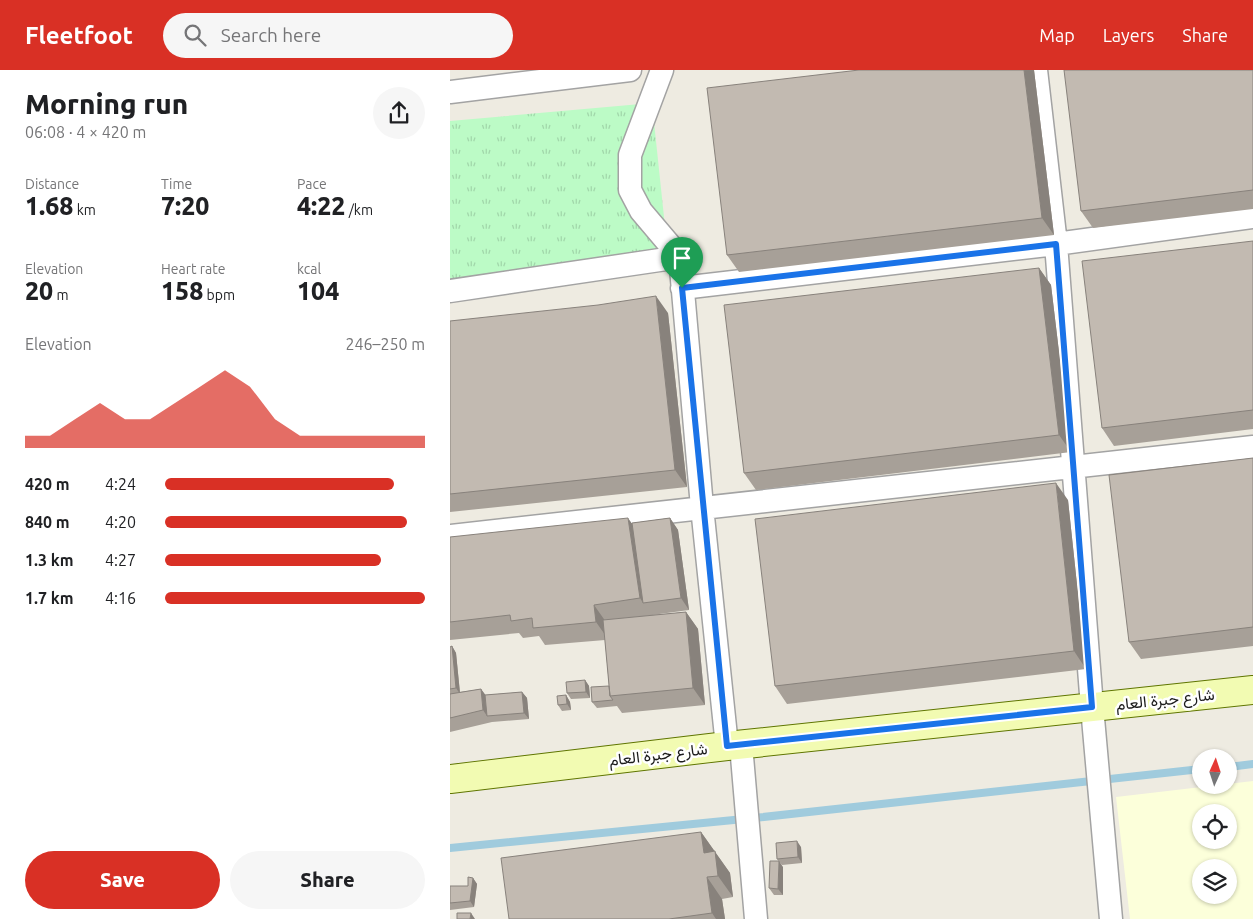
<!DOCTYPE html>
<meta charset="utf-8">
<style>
:root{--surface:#fff;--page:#f6f6f6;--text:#202124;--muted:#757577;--accent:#d93025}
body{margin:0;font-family:Ubuntu,Vazirmatn,sans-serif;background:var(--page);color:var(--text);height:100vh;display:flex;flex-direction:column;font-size:19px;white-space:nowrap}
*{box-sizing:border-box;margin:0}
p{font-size:16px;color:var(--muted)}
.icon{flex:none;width:28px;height:28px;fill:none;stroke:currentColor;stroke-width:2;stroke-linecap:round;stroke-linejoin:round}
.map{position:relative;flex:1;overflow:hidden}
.sheet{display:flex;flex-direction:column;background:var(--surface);width:450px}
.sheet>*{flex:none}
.needle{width:32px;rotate:3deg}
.tools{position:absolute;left:742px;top:679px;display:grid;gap:10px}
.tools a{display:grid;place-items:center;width:45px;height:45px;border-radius:50%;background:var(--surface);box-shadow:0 1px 4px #0004;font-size:25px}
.pin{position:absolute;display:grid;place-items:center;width:42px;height:42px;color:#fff;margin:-51px -21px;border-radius:50% 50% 50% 0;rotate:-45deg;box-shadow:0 0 5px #0007}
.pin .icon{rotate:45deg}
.round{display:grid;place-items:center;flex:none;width:52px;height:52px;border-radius:26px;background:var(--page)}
.summary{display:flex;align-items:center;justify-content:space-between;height:85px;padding:0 25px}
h1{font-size:28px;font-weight:800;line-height:38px}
.stats{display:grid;grid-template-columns:repeat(3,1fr);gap:8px;height:85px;padding:5px 25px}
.stats div{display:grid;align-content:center}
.stats b{font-size:25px;font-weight:800}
.stats small{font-size:14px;font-weight:400}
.stats p{font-size:14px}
.chart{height:140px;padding:10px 25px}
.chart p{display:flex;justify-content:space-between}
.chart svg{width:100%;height:90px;margin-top:5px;fill:var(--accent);opacity:.7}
.primary-button{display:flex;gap:10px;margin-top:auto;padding:10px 25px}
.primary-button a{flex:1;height:58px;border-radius:30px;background:var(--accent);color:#fff;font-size:20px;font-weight:800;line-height:58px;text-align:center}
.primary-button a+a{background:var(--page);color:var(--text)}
ul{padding:0 25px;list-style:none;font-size:16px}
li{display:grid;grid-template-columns:80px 60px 1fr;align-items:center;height:38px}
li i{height:12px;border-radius:6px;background:var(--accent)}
header{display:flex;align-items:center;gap:30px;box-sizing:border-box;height:70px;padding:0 25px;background:var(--accent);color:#fff}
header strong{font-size:24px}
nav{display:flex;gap:28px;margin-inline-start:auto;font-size:18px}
.search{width:350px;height:45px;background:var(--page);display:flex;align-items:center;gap:12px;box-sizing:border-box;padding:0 18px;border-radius:28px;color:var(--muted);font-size:19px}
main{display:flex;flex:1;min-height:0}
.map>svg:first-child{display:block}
</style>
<header>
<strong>Fleetfoot</strong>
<div class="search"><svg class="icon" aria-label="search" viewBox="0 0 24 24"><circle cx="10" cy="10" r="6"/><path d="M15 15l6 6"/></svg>Search here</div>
<nav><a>Map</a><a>Layers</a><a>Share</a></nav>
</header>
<main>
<section class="sheet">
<div class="summary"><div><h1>Morning run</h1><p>06:08 · 4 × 420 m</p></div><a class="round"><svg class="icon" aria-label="share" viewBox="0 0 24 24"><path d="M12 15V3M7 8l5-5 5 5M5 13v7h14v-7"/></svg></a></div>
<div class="stats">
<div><p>Distance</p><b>1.68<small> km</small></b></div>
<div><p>Time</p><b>7:20</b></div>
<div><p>Pace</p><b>4:22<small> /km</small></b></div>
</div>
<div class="stats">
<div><p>Elevation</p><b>20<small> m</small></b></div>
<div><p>Heart rate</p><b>158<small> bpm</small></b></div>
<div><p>kcal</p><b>104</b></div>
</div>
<div class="chart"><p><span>Elevation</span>246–250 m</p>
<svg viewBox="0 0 160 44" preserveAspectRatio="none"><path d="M0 44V38L10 38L20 30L30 22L40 30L50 30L60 22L70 14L80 6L90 14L100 30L110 38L120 38L130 38L140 38L150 38L160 38V44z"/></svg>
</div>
<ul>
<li><b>420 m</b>4:24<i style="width:88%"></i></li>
<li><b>840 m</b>4:20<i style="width:93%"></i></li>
<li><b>1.3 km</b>4:27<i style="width:83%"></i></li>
<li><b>1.7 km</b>4:16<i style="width:100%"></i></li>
</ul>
<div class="primary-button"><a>Save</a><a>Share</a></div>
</section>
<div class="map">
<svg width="803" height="849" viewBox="0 0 803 849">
<defs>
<pattern id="park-tufts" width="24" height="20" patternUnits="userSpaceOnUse" patternTransform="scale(1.25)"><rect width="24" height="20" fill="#bcfbc6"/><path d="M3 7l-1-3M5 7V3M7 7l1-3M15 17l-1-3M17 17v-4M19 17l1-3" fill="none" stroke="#a1d7aa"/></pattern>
</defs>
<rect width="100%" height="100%" fill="#eeebe1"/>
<path fill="#fcffda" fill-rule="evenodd" d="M 803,711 L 803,849 L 680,849 L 666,727 ZM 751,742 L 779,742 L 779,770 L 751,770 ZM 751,798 L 779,798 L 779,825 L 751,825 Z"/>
<path fill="url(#park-tufts)" d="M 202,33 L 218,185 L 0,210 L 0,51 Z"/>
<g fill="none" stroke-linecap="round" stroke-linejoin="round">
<path stroke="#a0cbdd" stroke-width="8" d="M 779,697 L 803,694
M 0,778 L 304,748 L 751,699"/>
<defs>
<path id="street" d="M 212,0 L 180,85 L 180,120 L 191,141 L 230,187 L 252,437 L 277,676
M 586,0 L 606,174 L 642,637 L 661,849
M 0,22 L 180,0
M 232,218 L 606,174 L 803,147
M 0,221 L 230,187
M 0,466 L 803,377
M 291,675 L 306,849"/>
<path id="secondary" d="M 0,709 L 277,676 L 803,620"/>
</defs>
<use href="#street" stroke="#a3a3a3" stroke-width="25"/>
<use href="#secondary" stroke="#5f7501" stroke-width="30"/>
<use href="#street" stroke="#fff" stroke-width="22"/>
<use href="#secondary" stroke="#f2fbb2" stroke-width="28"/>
</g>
<path fill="#a7a098" d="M 584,0 L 604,165 L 289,202 L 277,185 Z
M 803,0 L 803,139 L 643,158 L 631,141 Z
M 803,171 L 803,359 L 664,376 L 652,358 Z
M 589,198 L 601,215 L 621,382 L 306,420 L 294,403 Z
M 218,243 L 237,417 L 0,442 L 0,251 Z
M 803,388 L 803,576 L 691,589 L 679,572 Z
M 618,430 L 636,599 L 337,634 L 325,616 Z
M 220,448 L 228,460 L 239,540 L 202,545 L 236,542 L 248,559 L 255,635 L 172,643 L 167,636 L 147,638 L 142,632 L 159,616 L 155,570 L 95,575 L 89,566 L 73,568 L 69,563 L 0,570 L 0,467 L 182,453 Z
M 2,576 L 6,583 L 10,622 L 31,619 L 35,625 L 72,622 L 77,628 L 79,649 L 42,652 L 0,662 L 0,577 Z
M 135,610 L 139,616 L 140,628 L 121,629 L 117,623 Z
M 116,625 L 120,632 L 121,640 L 112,641 L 108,635 Z
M 251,762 L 280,803 L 283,827 L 272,829 L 275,849 L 59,849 Z
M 351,777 L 352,793 L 332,795 L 327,789 Z
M 333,797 L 333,825 L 324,825 L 319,818 Z
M 23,808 L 27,814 L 24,837 L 0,840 L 0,816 L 18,816 Z"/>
<path fill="#88827c" d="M 574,0 L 584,0 L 604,165 L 592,148 Z
M 589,198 L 601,215 L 621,382 L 609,365 Z
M 206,226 L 218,243 L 237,417 L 225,400 Z
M 606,413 L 618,430 L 636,599 L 624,581 Z
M 178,448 L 190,465 L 193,533 L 190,528 Z
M 220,448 L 228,460 L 239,540 L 231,528 Z
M 144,535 L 156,552 L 158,569 L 146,552 Z
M 236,542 L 248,559 L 255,635 L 243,618 Z
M 2,576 L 6,583 L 10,624 L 6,618 Z
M 135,610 L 139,616 L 140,628 L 136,622 Z
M 31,619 L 40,631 L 37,646 L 33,640 Z
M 72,622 L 77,628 L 79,649 L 74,643 Z
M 116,625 L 120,632 L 121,640 L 117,634 Z
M 251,762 L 280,803 L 283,827 L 268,806 L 254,783 Z
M 347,771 L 351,777 L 352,793 L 348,787 Z
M 329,791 L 333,797 L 333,825 L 328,819 Z
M 257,807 L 272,829 L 275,849 L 266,849 L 262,843 Z
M 23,808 L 27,814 L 24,837 L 20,831 Z
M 21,843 L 25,849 L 20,849 Z"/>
<path fill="#c2bab1" stroke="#88827c" d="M 409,0 L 574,0 L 592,148 L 277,185 L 257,18 Z
M 614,0 L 803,0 L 803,120 L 631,141 Z
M 803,171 L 803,340 L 652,358 L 632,191 Z
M 589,198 L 609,365 L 294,403 L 274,235 Z
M 206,226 L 225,400 L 0,424 L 0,251 L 148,235 Z
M 803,388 L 803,557 L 679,572 L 659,405 Z
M 606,413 L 624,581 L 325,616 L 305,449 Z
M 178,448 L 190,528 L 144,535 L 146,552 L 83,558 L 82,548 L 61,551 L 60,545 L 0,552 L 0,467 Z
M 220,448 L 231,528 L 193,533 L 182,453 Z
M 236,542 L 243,618 L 160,626 L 153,550 Z
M 2,576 L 6,618 L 0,619 L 0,577 Z
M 135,610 L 136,622 L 117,623 L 116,612 Z
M 159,616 L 160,626 L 163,630 L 142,632 L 141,617 Z
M 31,619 L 33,640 L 0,648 L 0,624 Z
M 72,622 L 74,643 L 37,646 L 35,625 Z
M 116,625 L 117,634 L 108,635 L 107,626 Z
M 251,762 L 254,783 L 265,781 L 268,806 L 257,807 L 262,843 L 219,849 L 59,849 L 51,788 Z
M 347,771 L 348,787 L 327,789 L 326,773 Z
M 320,791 L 329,791 L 328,819 L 319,818 Z
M 18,807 L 23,808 L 20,831 L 0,833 L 0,816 L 18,816 Z
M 7,843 L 21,843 L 20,849 L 7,849 Z"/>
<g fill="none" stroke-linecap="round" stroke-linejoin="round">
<defs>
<path id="route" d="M 606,174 L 642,637 L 277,676 L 232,218 Z"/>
</defs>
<use href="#route" stroke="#fff" stroke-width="10"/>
<use href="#route" stroke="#1a73e8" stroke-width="6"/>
</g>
<g text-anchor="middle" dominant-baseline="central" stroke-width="5" stroke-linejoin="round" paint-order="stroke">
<g font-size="16" fill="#1c1c1c" stroke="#fff">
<text transform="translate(715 629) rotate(-6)">شارع جبرة العام</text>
<text transform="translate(208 684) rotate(-7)">شارع جبرة العام</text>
</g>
</g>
</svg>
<div class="tools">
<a><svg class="needle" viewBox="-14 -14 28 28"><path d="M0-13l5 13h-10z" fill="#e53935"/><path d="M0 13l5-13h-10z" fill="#757577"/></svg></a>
<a><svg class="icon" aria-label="locate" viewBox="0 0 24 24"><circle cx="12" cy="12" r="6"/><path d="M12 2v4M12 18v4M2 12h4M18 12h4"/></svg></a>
<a><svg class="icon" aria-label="layers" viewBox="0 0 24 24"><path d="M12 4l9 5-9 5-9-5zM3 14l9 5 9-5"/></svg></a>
</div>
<div class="pin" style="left:232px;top:218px;background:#1e9e55"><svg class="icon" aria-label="arrive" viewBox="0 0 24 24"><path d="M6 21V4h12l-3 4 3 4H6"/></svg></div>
</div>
</main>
